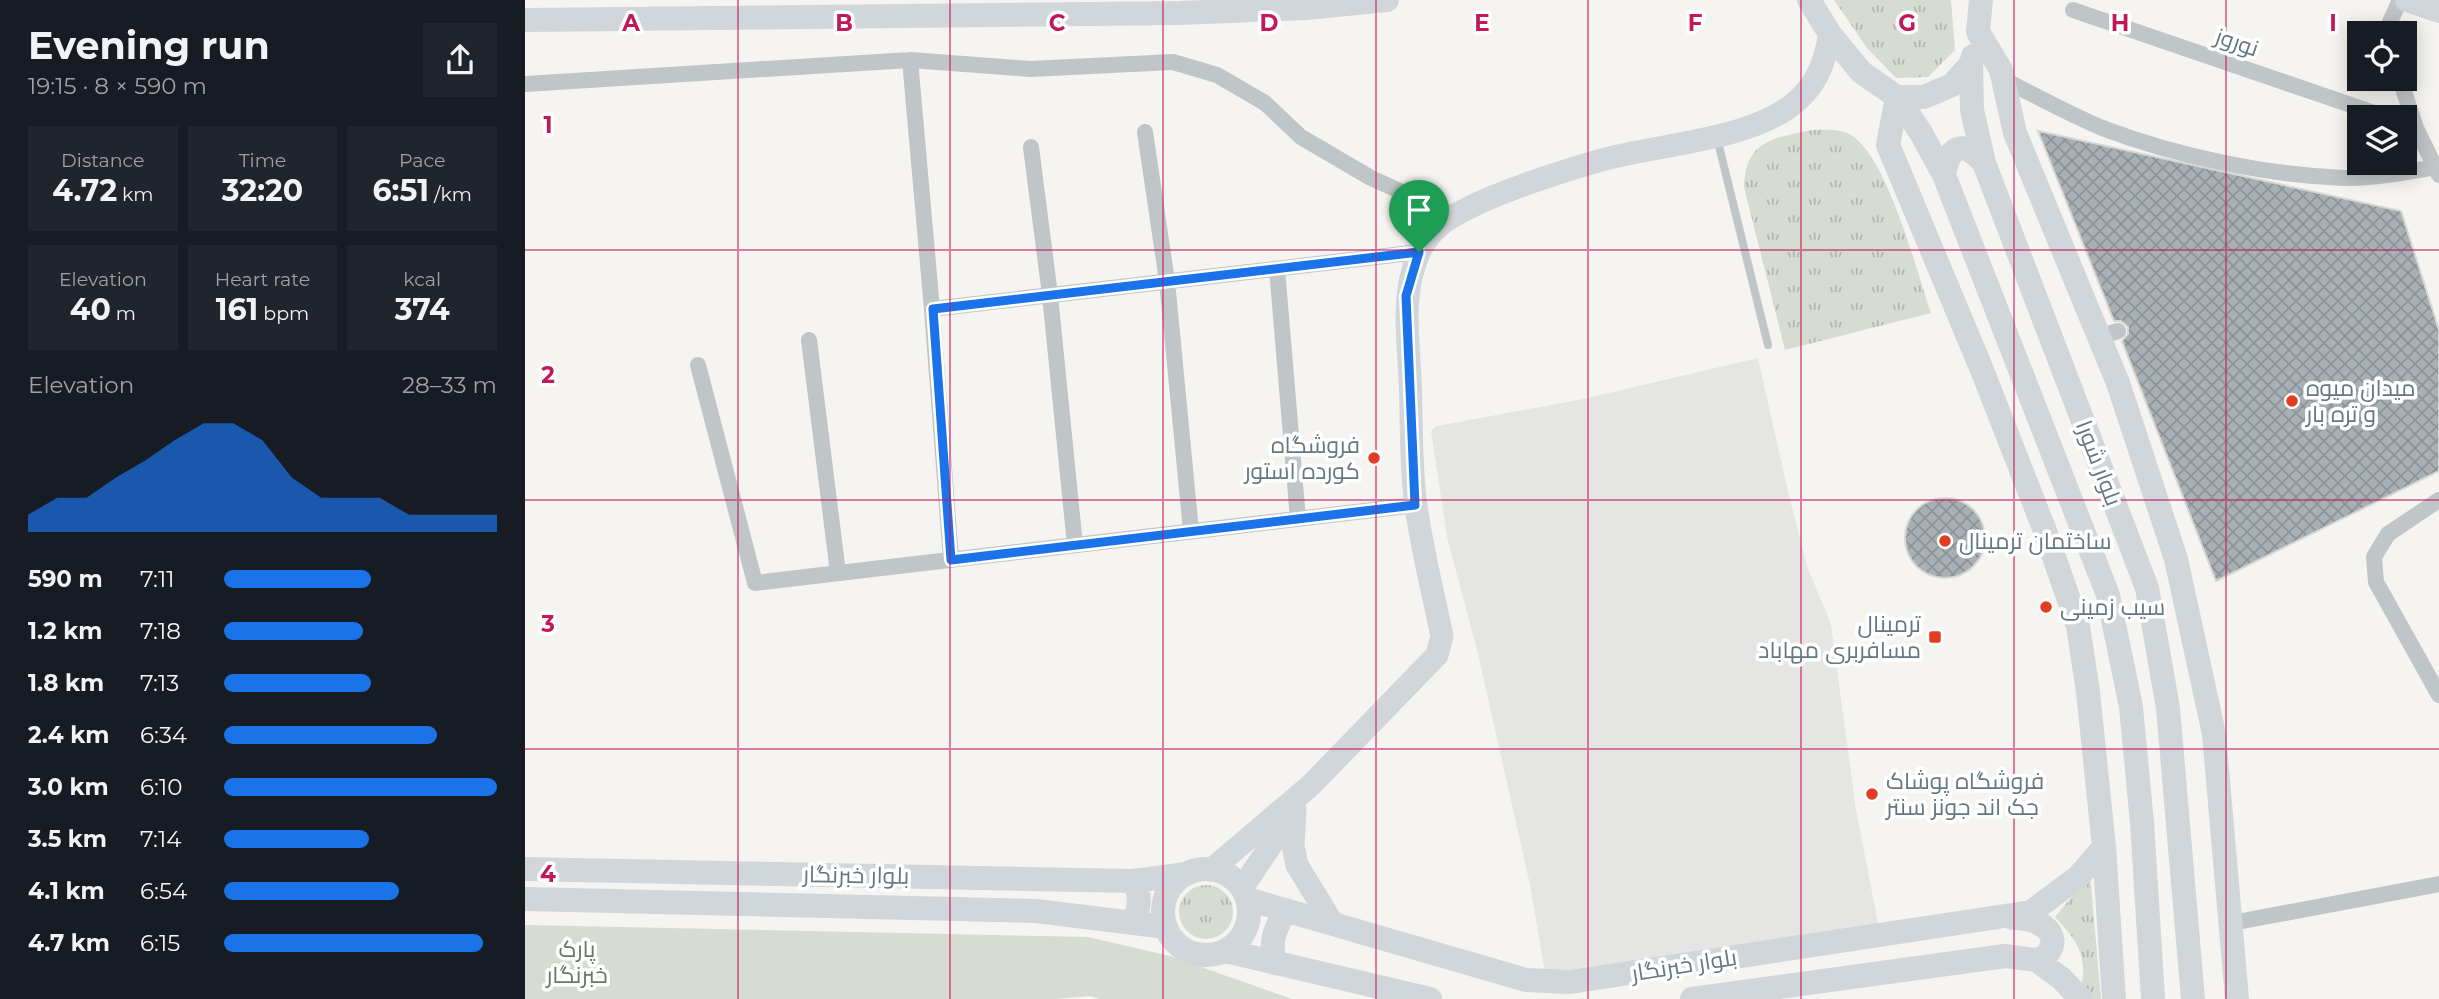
<!DOCTYPE html>
<meta charset="utf-8">
<style>
:root{--surface:#171b24;--page:#20242c;--text:#f1f3f6;--muted:#9ea1a6;--accent:#1a73e8}
body{margin:0;font-family:Montserrat,Cairo,sans-serif;background:var(--page);color:var(--text);height:100vh;display:flex;flex-direction:column;font-size:26px;white-space:nowrap}
*{box-sizing:border-box;margin:0}
p{font-size:23px;color:var(--muted)}
.icon{flex:none;width:38px;height:38px;fill:none;stroke:currentColor;stroke-width:2;stroke-linecap:round;stroke-linejoin:round}
.map{position:relative;flex:1;overflow:hidden}
.sheet{display:flex;flex-direction:column;background:var(--surface);width:525px}
.sheet>*{flex:none}
.tools{position:absolute;left:1822px;top:21px;display:grid;gap:14px}
.tools a{display:grid;place-items:center;width:70px;height:70px;border-radius:0px;background:var(--surface);box-shadow:0 4px 18px #0003;font-size:35px}
.pin{position:absolute;display:grid;place-items:center;width:60px;height:60px;color:#fff;margin:-72px -30px;border-radius:50% 50% 50% 0;rotate:-45deg;box-shadow:0 0 7px #0007}
.pin .icon{rotate:45deg}
.round{display:grid;place-items:center;flex:none;width:74px;height:74px;border-radius:0px;background:var(--page)}
.overview{display:flex;align-items:center;justify-content:space-between;height:119px;padding:0 28px}
h1{font-size:38px;font-weight:700;line-height:52px}
.metrics{display:grid;grid-template-columns:repeat(3,1fr);gap:10px;height:119px;padding:7px 28px}
.metrics div{display:grid;align-content:center;border-radius:0px;background:var(--page);text-align:center}
.metrics b{font-size:30px;font-weight:700}
.metrics small{font-size:19px;font-weight:400}
.metrics p{font-size:19px}
.chart{height:196px;padding:14px 28px}
.chart p{display:flex;justify-content:space-between}
.chart svg{width:100%;height:126px;margin-top:7px;fill:var(--accent);opacity:.7}
ul{padding:0 28px;list-style:none;font-size:23px}
li{display:grid;grid-template-columns:112px 84px 1fr;align-items:center;height:52px}
li i{height:18px;border-radius:9px;background:var(--accent)}
main{display:flex;flex:1;min-height:0}
.map>svg:first-child{display:block}
</style>
<main>
<section class="sheet">
<div class="overview"><div><h1>Evening run</h1><p>19:15 · 8 × 590 m</p></div><a class="round"><svg class="icon" aria-label="share" viewBox="0 0 24 24"><path d="M12 15V3M7 8l5-5 5 5M5 13v7h14v-7"/></svg></a></div>
<div class="metrics">
<div><p>Distance</p><b>4.72<small> km</small></b></div>
<div><p>Time</p><b>32:20</b></div>
<div><p>Pace</p><b>6:51<small> /km</small></b></div>
</div>
<div class="metrics">
<div><p>Elevation</p><b>40<small> m</small></b></div>
<div><p>Heart rate</p><b>161<small> bpm</small></b></div>
<div><p>kcal</p><b>374</b></div>
</div>
<div class="chart"><p><span>Elevation</span>28–33 m</p>
<svg viewBox="0 0 160 44" preserveAspectRatio="none"><path d="M0 44V38L10 32L20 32L30 25L40 19L50 12L60 6L70 6L80 12L90 25L100 32L110 32L120 32L130 38L140 38L150 38L160 38V44z"/></svg>
</div>
<ul>
<li><b>590 m</b>7:11<i style="width:54%"></i></li>
<li><b>1.2 km</b>7:18<i style="width:51%"></i></li>
<li><b>1.8 km</b>7:13<i style="width:54%"></i></li>
<li><b>2.4 km</b>6:34<i style="width:78%"></i></li>
<li><b>3.0 km</b>6:10<i style="width:100%"></i></li>
<li><b>3.5 km</b>7:14<i style="width:53%"></i></li>
<li><b>4.1 km</b>6:54<i style="width:64%"></i></li>
<li><b>4.7 km</b>6:15<i style="width:95%"></i></li>
</ul>
</section>
<div class="map">
<svg width="1914" height="999" viewBox="0 0 1914 999">
<defs>
<pattern id="grass-tufts" width="24" height="20" patternUnits="userSpaceOnUse" patternTransform="scale(1.75)"><rect width="24" height="20" fill="#d6dcd2"/><path d="M3 7l-1-3M5 7V3M7 7l1-3M15 17l-1-3M17 17v-4M19 17l1-3" fill="none" stroke="#b1b7b0"/></pattern>
<pattern id="building-cross-hatch" width="8" height="8" patternUnits="userSpaceOnUse" patternTransform="scale(1.75)"><rect width="8" height="8" fill="#a7b0b4"/><path d="M0 0l8 8M0 8l8-8" fill="none" stroke="#8c9498"/></pattern>
</defs>
<rect width="100%" height="100%" fill="#f5f4f1"/>
<path fill="#e5e6e4" d="M 1233,358 L 1264,496 L 1283,569 L 1306,624 L 1331,810 L 1354,928 L 1020,973 L 1005,885 L 953,654 L 922,537 L 906,431 L 912,426 L 1058,399 Z"/>
<path fill="url(#grass-tufts)" d="M 1309,0 L 1426,0 L 1430,50 L 1403,77 L 1371,78 L 1342,48 Z
M 1287,130 C 1297,130 1310,129 1319,132 C 1360,143 1392,274 1406,313 L 1260,350 L 1219,187 C 1220,140 1249,138 1287,130 Z
M 1565,874 L 1576,999 L 1565,999 L 1556,987 C 1563,954 1551,940 1530,917 Z
M654 912a27 27 0 1 1 54 0a27 27 0 1 1-54 0Z"/>
<path fill="#d6dcd2" d="M 0,925 L 563,937 L 645,956 L 767,999 L 574,999 L 566,996 L 529,999 L 0,999 Z"/>
<path fill="url(#building-cross-hatch)" stroke="#d6d6d3" stroke-width="2" d="M 1513,131 L 1876,211 L 1914,330 L 1914,471 L 1691,581 L 1597,341 L 1603,334 L 1603,327 L 1596,321 L 1589,321 Z
M1380 538a40 40 0 1 1 80 0a40 40 0 1 1-80 0Z"/>
<g fill="none" stroke-linecap="round" stroke-linejoin="round">
<path stroke="#c0c5c7" stroke-width="8" d="M 1192,138 L 1243,345"/>
<path stroke="#c0c5c7" stroke-width="16" d="M 1548,10 L 1861,117
M 1863,33 L 1865,22 L 1875,0
M 385,60 L 407,309 L 426,560
M 1875,79 L 1891,128 L 1914,175
M 1479,80 C 1512,96 1545,115 1580,129 C 1651,156 1742,175 1819,178 C 1851,179 1882,171 1914,167
M 0,84 L 385,60 L 505,69 L 648,62 L 692,75 L 740,103 L 776,137 L 846,178 L 928,215
M 620,132 L 642,281 L 666,531
M 506,147 L 525,295 L 550,545
M 752,269 L 773,519
M 407,309 L 894,252
M 1574,337 L 1593,331
M 284,340 L 313,573
M 173,365 L 230,583 L 890,505
M 1914,500 L 1863,534 L 1849,557 L 1851,582 L 1914,695
M 1707,923 L 1914,884"/>
<path stroke="#d1d6da" stroke-width="23" d="M 770,809 L 768,846 L 772,865 L 808,924
M 686,870 L 786,785 L 912,655 L 917,636 C 908,593 897,549 891,506 C 885,464 887,420 885,378 C 883,335 876,294 894,253 C 906,225 932,213 958,201 C 995,185 1035,172 1073,161 C 1130,144 1231,141 1274,99 C 1294,81 1300,59 1305,34
M 717,888 L 769,811"/>
<path stroke="#d1d6da" stroke-width="24" d="M 1284,0 L 1305,34 L 1336,72 L 1372,97 L 1399,97 L 1427,85 L 1446,64 L 1448,56
M 1456,0 L 1453,32 L 1476,70 L 1490,133 L 1593,383 L 1651,559 L 1689,734 L 1712,999
M 1882,0 L 1914,11
M 0,20 L 656,13 L 781,8 L 862,0
M 1446,64 L 1447,110 L 1459,163 L 1622,588 L 1643,708 L 1668,999
M 1372,97 L 1396,133 L 1419,175 L 1583,595 L 1606,707 L 1617,823 L 1628,999
M 1372,97 L 1363,145 L 1457,370 L 1520,531 L 1553,626 L 1563,692 L 1579,847 L 1589,999
M 1419,175 C 1424,144 1439,140 1459,163
M 0,869 L 608,881 L 662,874
M638 912a43 43 0 1 1 86 0a43 43 0 1 1-86 0Z
M 608,881 C 617,896 614,907 609,923
M 0,899 L 511,911 L 641,927
M 722,899 L 1001,980 L 1045,982 L 1506,912 L 1553,877 L 1579,847
M 1488,918 C 1497,918 1507,919 1515,924 C 1535,935 1529,955 1511,960
M 701,951 L 905,999
M 750,963 C 744,941 750,929 761,910
M 1167,999 L 1480,956 L 1511,960 L 1536,978 L 1556,999"/>
</g>
<g fill="none" stroke-linecap="round" stroke-linejoin="round">
<defs>
<path id="route" d="M 894,252 L 881,296 L 890,505 L 426,560 L 408,309 Z"/>
</defs>
<use href="#route" stroke="#fff" stroke-width="14"/>
<use href="#route" stroke="#1a73e8" stroke-width="9"/>
</g>
<path fill="none" stroke="#c2185b" stroke-width="2" stroke-opacity="0.55" d="M 213,0 L 213,999M 425,0 L 425,999M 638,0 L 638,999M 851,0 L 851,999M 1063,0 L 1063,999M 1276,0 L 1276,999M 1489,0 L 1489,999M 1701,0 L 1701,999M 0,250 L 1914,250M 0,500 L 1914,500M 0,749 L 1914,749"/>
<g fill="#e23c23" stroke="#fff" stroke-width="2.5">
<circle cx="1767" cy="401" r="7"/>
<circle cx="849" cy="458" r="7"/>
<circle cx="1420" cy="541" r="7"/>
<circle cx="1521" cy="607" r="7"/>
<rect x="1403" y="630" width="14" height="14" rx="3.5"/>
<circle cx="1347" cy="794" r="7"/>
</g>
<g text-anchor="middle" dominant-baseline="central" stroke-width="7" stroke-linejoin="round" paint-order="stroke">
<g font-size="23" fill="#647782" stroke="#fff">
<text transform="translate(1712 42) rotate(19)">نوروز</text>
<text transform="translate(1574 463) rotate(69)">بلوار شورا</text>
<text transform="translate(331 875) rotate(1)">بلوار خبرنگار</text>
<text transform="translate(1159 965) rotate(-9)">بلوار خبرنگار</text>
</g>
<g font-size="23" fill="#647782" stroke="#fff" text-anchor="start">
<text x="1781" y="388">میدان میوه<tspan x="1781" dy="26">و تره بار</tspan></text>
<text x="835" y="445" text-anchor="end">فروشگاه<tspan x="835" dy="26">کورده استور</tspan></text>
<text x="1434" y="541">ساختمان ترمینال</text>
<text x="1535" y="607">سیب زمینی</text>
<text x="1396" y="624" text-anchor="end">ترمینال<tspan x="1396" dy="26">مسافربری مهاباد</tspan></text>
<text x="1361" y="781">فروشگاه پوشاک<tspan x="1361" dy="26">جک اند جونز سنتر</tspan></text>
</g>
<g font-size="23" fill="#697962" stroke="#fff">
<text x="52" y="949">پارک<tspan x="52" dy="26">خبرنگار</tspan></text>
</g>
</g>
<g font-size="23" text-anchor="middle" font-weight="bold" fill="#c2185b" stroke="#fff" stroke-width="7" stroke-linejoin="round" paint-order="stroke">
<text x="106" y="31">A</text>
<text x="319" y="31">B</text>
<text x="532" y="31">C</text>
<text x="744" y="31">D</text>
<text x="957" y="31">E</text>
<text x="1170" y="31">F</text>
<text x="1382" y="31">G</text>
<text x="1595" y="31">H</text>
<text x="1808" y="31">I</text>
<text x="23" y="133">1</text>
<text x="23" y="383">2</text>
<text x="23" y="632">3</text>
<text x="23" y="882">4</text>
</g>
</svg>
<div class="tools">
<a><svg class="icon" aria-label="locate" viewBox="0 0 24 24"><circle cx="12" cy="12" r="6"/><path d="M12 2v4M12 18v4M2 12h4M18 12h4"/></svg></a>
<a><svg class="icon" aria-label="layers" viewBox="0 0 24 24"><path d="M12 4l9 5-9 5-9-5zM3 14l9 5 9-5"/></svg></a>
</div>
<div class="pin" style="left:894px;top:252px;background:#1e9e55"><svg class="icon" aria-label="arrive" viewBox="0 0 24 24"><path d="M6 21V4h12l-3 4 3 4H6"/></svg></div>
</div>
</main>
